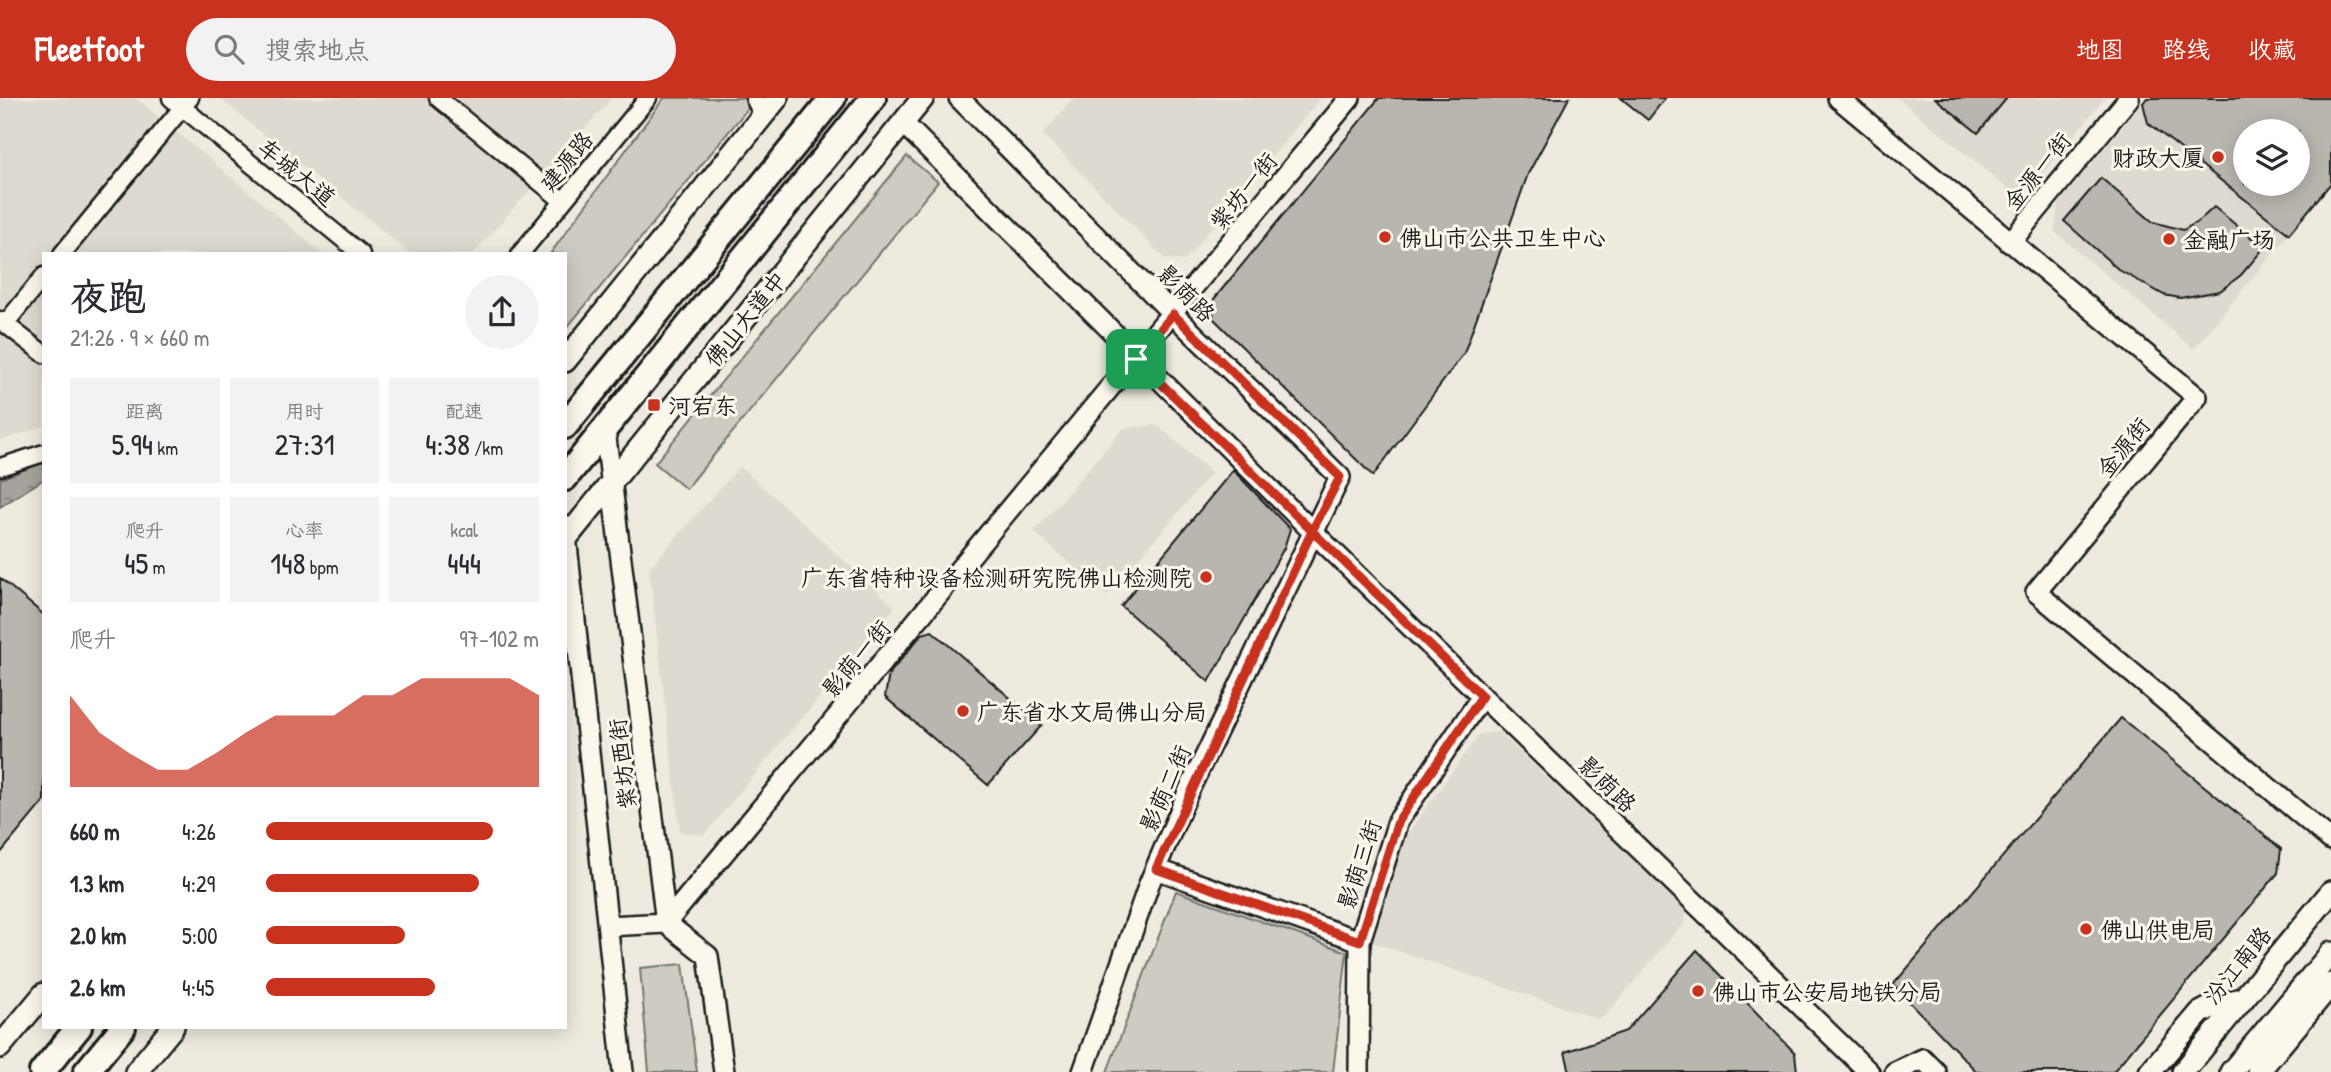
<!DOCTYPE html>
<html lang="zh">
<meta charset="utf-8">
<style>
:root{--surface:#fff;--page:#f2f2f3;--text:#2b2b33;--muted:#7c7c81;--accent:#c8321e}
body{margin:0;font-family:"Patrick Hand","LXGW WenKai TC",sans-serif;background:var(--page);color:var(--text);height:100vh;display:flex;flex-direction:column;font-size:26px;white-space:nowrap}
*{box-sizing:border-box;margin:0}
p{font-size:23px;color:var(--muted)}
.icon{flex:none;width:38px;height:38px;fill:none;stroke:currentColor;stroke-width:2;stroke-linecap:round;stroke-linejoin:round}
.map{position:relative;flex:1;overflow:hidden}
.drawer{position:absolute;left:42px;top:154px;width:525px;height:777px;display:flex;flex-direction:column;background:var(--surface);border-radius:0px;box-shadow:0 4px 18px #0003}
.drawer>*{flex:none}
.tools{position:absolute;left:2233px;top:21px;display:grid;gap:14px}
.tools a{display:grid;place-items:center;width:77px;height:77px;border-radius:50%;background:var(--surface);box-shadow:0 4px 18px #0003;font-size:35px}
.pin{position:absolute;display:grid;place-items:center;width:60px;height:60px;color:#fff;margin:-30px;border-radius:14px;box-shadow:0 4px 10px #0006}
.round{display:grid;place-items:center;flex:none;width:74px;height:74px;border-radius:37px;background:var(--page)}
.headline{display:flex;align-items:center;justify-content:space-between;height:119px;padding:0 28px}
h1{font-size:38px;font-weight:600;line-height:52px}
.metrics{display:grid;grid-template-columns:repeat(3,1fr);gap:10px;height:119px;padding:7px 28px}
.metrics div{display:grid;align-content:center;border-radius:0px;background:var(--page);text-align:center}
.metrics b{font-size:30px;font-weight:600}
.metrics small{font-size:19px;font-weight:400}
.metrics p{font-size:19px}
.chart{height:196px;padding:14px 28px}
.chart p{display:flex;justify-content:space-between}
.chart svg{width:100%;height:126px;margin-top:7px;fill:var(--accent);opacity:.7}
ul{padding:0 28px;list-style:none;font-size:23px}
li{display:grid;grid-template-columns:112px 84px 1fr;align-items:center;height:52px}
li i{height:18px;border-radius:9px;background:var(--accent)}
header{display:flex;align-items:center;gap:42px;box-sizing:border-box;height:98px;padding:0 35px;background:var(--accent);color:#fff}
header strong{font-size:33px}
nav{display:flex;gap:38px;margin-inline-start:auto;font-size:24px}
.search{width:490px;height:63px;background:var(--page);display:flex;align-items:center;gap:18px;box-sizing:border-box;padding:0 24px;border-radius:38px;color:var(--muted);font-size:26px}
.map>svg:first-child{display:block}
</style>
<header>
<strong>Fleetfoot</strong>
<div class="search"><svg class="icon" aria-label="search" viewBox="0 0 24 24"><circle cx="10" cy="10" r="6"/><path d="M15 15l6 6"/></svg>搜索地点</div>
<nav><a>地图</a><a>路线</a><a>收藏</a></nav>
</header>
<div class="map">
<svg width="2331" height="974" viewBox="0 0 2331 974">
<defs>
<pattern id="water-ripples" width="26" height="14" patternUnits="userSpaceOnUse" patternTransform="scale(1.75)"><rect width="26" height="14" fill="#a6a39d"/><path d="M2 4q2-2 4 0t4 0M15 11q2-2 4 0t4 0" fill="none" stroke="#86847f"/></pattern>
</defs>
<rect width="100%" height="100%" fill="#eeeadf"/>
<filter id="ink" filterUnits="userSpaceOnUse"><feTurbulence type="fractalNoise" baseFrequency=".0143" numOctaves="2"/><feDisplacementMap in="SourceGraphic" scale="14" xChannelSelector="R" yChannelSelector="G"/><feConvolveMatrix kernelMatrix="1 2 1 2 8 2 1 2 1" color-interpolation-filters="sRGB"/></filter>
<g filter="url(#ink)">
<path fill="#dedad1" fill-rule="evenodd" d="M 0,0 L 136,0 L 323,156 L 44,156 L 44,328 L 0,343 Z
M 219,0 L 612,0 L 473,156 L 411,156 Z
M 1073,0 L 1321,0 L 1184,163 L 1164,160 L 1043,36 Z
M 1898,0 L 2105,0 L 2029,92 L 2013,95 Z
M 2147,0 L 2331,0 L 2331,85 L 2194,251 L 2054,133 L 2059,105 ZM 2245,33 L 2298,33 L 2298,86 L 2245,86 Z
M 1157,327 L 1212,375 L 1107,498 L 1034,434 L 1124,330 Z
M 740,368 L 895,509 L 704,737 L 680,734 L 649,470 Z
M 1499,634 L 1687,813 L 1684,825 L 1605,918 L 1598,921 L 1372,844 L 1403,742 L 1479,636 Z"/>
<path fill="#ceccc2" stroke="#75746f" stroke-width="2" d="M 664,0 L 745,0 L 750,8 L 565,232 L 565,156 L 550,156 Z
M 907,58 L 938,84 L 686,391 L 655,365 Z
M 1176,793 L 1347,854 L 1333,974 L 1107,974 Z
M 683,866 L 697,974 L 649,974 L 640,870 Z"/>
<path fill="url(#water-ripples)" stroke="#6f6d69" stroke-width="2" d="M 44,364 L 44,381 L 0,409 L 0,381 Z"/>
<path fill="#b9b6af" stroke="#1c1c1c" stroke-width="2" fill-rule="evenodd" d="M 1379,0 L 1569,0 L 1528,76 L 1464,255 L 1373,378 L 1213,220 L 1214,201 Z
M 1621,0 L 1665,0 L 1648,22 Z
M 1935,0 L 2007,0 L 1978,35 Z
M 2147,0 L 2331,0 L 2331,85 L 2289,136 L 2148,25 L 2143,5 ZM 2245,33 L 2298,33 L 2298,86 L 2245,86 Z
M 2101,80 L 2153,124 L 2183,132 L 2199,123 L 2214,109 L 2264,150 L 2241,177 L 2220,193 L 2180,200 L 2164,197 L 2119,172 L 2064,123 Z
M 1233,372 L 1290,431 L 1284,450 L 1209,584 L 1121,508 Z
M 0,480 L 44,517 L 44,703 L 0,756 Z
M 932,533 L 1042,627 L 988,687 L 885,599 L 889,576 L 922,536 Z
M 2121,620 L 2281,751 L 2278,775 L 2113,974 L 1977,974 L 1893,887 Z
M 1697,852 L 1795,955 L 1797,974 L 1570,974 L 1565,954 L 1626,933 Z"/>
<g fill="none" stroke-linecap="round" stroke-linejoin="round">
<defs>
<path id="minor" d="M 171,0 L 361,156
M 438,0 L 563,103
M 754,0 L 763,18
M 62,156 L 190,0
M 520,156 L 648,0
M 0,222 L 44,256
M 5,226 L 44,178
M 0,369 L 44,355"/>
<path id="tertiary" d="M 959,0 L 1173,216 L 1340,379 L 1189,692 L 1149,786 L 1083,974
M 1838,0 L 2197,299 L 2036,494 L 2331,742
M 903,25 L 1312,433 L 1869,974
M 2010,145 L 2129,0
M 605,332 L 666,825 L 708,858 L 724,974
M 565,428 L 623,974
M 1156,771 L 1360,843
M 608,828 L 666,825 L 1350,0
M 1359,974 L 1360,843 L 1398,723 L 1482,598
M 1895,974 L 1923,961 L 1936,974"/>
<path id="secondary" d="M 565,263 L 777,0
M 565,442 L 923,0
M 0,949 L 44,896
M 136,974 L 173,929
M 2150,974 L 2200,915 L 2215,907 L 2242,901
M 2183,974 L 2331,794
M 2231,974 L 2331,855
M 2258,974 L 2331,886"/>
<path id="trunk" d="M 565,328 L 833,0
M 565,380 L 873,0
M 42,974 L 79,929
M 86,974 L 123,929"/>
</defs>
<use href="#minor" stroke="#1c1c1c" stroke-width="21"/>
<use href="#tertiary" stroke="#1c1c1c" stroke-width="24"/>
<use href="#secondary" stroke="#1c1c1c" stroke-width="26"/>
<use href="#trunk" stroke="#1c1c1c" stroke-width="30"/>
<use href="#minor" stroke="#fbf7ec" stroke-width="16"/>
<use href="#tertiary" stroke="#fbf7ec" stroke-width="19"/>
<use href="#secondary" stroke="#fbf7ec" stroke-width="21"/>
<use href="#trunk" stroke="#fbf7ec" stroke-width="24"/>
</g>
</g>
<g fill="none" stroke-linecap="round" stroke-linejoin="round" filter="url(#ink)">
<defs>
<path id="route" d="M 1136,261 L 1312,433 L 1156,771 L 1360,843 L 1398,723 L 1482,598 L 1312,433 L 1340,379 L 1173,216 L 1136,261"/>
</defs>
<use href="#route" stroke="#fff" stroke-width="14"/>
<use href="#route" stroke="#c8321e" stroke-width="9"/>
</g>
<g fill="#c8321e" stroke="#fbf7ec" stroke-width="2.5">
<circle cx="2218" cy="59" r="7"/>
<circle cx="1385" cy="139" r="7"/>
<circle cx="2169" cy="141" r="7"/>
<rect x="647" y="300" width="14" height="14" rx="3.5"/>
<circle cx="1206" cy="479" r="7"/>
<circle cx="963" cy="613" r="7"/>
<circle cx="2086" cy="831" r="7"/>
<circle cx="1698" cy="893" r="7"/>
</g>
<g text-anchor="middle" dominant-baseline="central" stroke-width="6" stroke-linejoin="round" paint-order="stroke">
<g font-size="23" fill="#1c1c1c" stroke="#fbf7ec" text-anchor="start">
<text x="2204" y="59" text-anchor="end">财政大厦</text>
<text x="1399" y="139">佛山市公共卫生中心</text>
<text x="2183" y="141">金融广场</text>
<text x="668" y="307">河宕东</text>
<text x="1192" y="479" text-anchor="end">广东省特种设备检测研究院佛山检测院</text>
<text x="977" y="613">广东省水文局佛山分局</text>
<text x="2100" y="831">佛山供电局</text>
<text x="1712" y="893">佛山市公安局地铁分局</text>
</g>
<g font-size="23" fill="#1c1c1c" stroke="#fbf7ec">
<text transform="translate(566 63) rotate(-51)">建源路</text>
<text transform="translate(2037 73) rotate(-51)">金源一街</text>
<text transform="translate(297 74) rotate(39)">车城大道</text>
<text transform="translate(1243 93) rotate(-51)">紫坊一街</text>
<text transform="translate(1187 195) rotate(45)">影荫路</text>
<text transform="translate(745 221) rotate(-51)">佛山大道中</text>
<text transform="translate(2123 349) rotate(-51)">金源街</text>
<text transform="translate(856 560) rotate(-50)">影荫一街</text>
<text transform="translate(622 666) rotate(-97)">紫坊西街</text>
<text transform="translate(1608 686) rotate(44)">影荫路</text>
<text transform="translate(1165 690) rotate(-66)">影荫二街</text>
<text transform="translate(1359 766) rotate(-72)">影荫三街</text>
<text transform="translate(2237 867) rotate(-51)">汾江南路</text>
</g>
</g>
</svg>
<div class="tools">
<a><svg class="icon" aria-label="layers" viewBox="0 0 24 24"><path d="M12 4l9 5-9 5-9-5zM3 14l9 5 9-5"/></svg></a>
</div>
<div class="pin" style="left:1136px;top:261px;background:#1e9e55"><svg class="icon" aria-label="arrive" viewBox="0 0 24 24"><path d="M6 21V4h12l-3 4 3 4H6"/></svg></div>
<section class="drawer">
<div class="headline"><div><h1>夜跑</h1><p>21:26 · 9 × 660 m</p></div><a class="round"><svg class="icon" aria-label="share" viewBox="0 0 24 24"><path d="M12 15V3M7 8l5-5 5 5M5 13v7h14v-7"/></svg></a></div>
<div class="metrics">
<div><p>距离</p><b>5.94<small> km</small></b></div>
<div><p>用时</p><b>27:31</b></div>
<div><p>配速</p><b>4:38<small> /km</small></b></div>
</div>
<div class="metrics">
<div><p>爬升</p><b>45<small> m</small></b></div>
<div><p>心率</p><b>148<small> bpm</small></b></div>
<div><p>kcal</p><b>444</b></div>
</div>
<div class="chart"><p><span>爬升</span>97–102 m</p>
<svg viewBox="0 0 160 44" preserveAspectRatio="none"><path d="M0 44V12L10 25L20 32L30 38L40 38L50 32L60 25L70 19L80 19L90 19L100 12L110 12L120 6L130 6L140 6L150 6L160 12V44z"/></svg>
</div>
<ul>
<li><b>660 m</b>4:26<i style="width:83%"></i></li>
<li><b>1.3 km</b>4:29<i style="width:78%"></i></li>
<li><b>2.0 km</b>5:00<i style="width:51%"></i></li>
<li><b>2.6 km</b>4:45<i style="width:62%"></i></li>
</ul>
</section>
</div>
